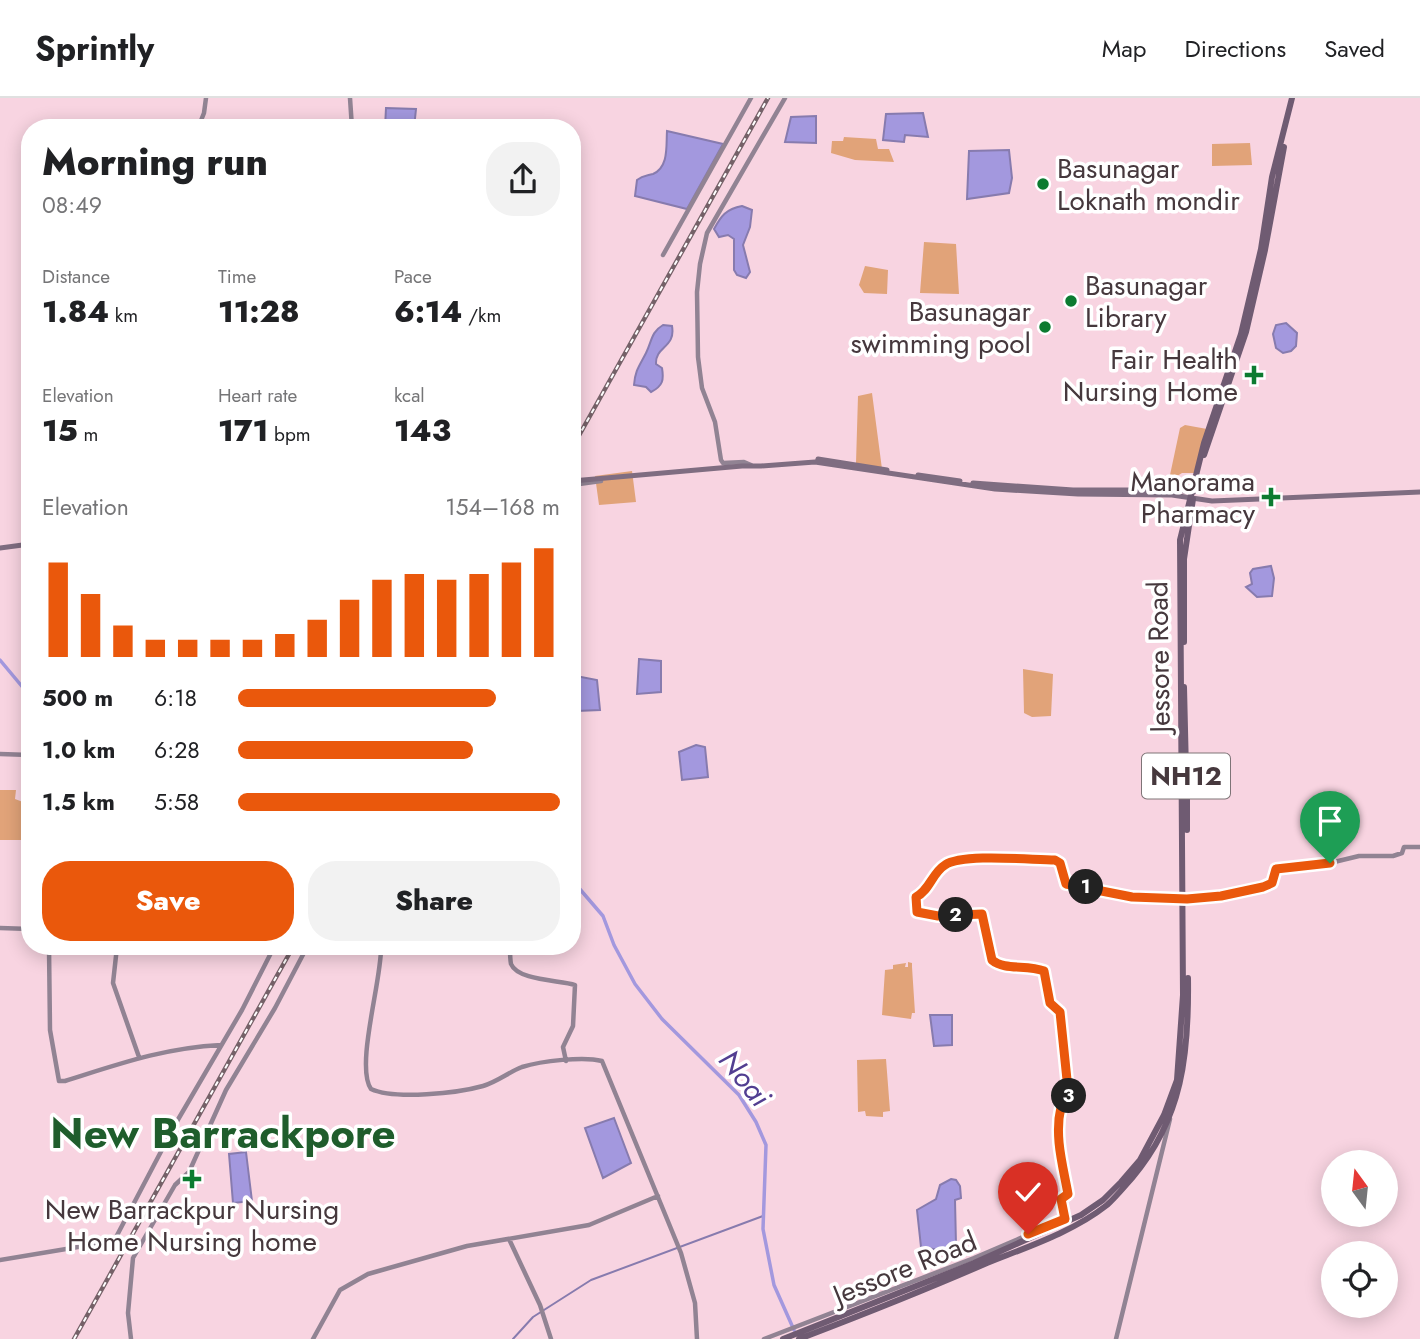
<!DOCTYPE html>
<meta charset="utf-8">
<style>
:root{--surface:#fff;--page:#f2f2f2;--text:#202124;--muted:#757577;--line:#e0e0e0;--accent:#ea580c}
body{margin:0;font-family:Jost,sans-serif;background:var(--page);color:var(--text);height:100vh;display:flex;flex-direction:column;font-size:26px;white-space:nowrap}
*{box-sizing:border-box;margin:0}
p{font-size:23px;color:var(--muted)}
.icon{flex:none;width:38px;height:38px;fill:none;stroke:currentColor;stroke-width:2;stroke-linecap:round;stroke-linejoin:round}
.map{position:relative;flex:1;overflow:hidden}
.details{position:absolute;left:21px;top:21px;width:560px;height:836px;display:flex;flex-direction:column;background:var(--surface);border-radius:28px;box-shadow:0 4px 18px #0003}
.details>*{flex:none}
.needle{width:46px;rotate:345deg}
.controls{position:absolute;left:1321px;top:1052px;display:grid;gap:14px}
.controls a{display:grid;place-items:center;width:77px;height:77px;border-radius:50%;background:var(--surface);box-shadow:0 4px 18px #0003;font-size:35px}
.pin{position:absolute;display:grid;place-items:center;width:60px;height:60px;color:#fff;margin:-72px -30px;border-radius:50% 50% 50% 0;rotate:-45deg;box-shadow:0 0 7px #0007}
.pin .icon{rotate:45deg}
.km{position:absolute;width:35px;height:35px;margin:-18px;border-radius:50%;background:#222;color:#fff;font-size:19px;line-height:35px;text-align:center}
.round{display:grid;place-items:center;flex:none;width:74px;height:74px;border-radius:28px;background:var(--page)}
.headline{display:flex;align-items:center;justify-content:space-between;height:119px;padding:0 21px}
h1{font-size:38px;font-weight:800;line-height:52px}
.figures{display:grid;grid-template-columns:repeat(3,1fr);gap:10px;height:119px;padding:7px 21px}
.figures div{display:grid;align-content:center}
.figures b{font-size:30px;font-weight:800}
.figures small{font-size:19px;font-weight:400}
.figures p{font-size:19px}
.chart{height:196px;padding:14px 21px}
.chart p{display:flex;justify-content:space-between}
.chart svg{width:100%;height:126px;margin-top:7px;stroke:var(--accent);stroke-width:6}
.primary-button{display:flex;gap:14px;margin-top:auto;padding:14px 21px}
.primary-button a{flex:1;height:80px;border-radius:28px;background:var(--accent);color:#fff;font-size:28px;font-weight:800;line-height:80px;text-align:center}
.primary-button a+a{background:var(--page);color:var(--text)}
ul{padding:0 21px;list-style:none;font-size:23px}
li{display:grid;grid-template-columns:112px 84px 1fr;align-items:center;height:52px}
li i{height:18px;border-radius:9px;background:var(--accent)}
header{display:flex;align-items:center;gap:42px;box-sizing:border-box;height:98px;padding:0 35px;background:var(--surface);border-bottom:2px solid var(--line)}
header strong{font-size:33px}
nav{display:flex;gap:38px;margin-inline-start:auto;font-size:24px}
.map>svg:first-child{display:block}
</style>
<header>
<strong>Sprintly</strong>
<nav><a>Map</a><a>Directions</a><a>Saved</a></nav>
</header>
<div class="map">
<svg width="1420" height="1241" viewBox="0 0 1420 1241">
<rect width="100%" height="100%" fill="#f8d4e1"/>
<path fill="#e1a379" d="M 844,39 L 876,41 L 878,51 L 889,51 L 894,64 L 855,62 L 831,55 L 832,43 L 843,43 Z
M 1250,45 L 1252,67 L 1212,68 L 1212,46 Z
M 924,144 L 956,146 L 959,196 L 920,195 Z
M 865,168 L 888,172 L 887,196 L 864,195 L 859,187 Z
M 872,295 L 882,371 L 856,365 L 858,298 Z
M 1185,327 L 1207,331 L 1194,375 L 1182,375 L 1174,380 L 1170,377 L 1180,330 Z
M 632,373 L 636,404 L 599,407 L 595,378 Z
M 1023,571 L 1053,576 L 1051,618 L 1032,619 L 1024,615 Z
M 0,692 L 16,692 L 15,701 L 23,704 L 25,742 L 0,742 Z
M 908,864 L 912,865 L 912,869 L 915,915 L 912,915 L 911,921 L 882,917 L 885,872 L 893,871 L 893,867 L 906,865 L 905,869 L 908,869 Z
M 886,961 L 890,1013 L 883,1014 L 883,1019 L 866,1018 L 865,1013 L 858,1014 L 857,962 Z"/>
<path fill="#a398de" stroke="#877bae" stroke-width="2" d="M 386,10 L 416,11 L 414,30 L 385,30 Z
M 923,15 L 928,39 L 905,37 L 904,44 L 883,42 L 886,16 Z
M 816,18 L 816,45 L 785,44 L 791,19 Z
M 667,33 L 723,46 L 687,111 L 635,98 L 637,82 C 643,77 646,78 653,76 C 669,69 666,48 667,33 Z
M 1009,52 L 1012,80 L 1009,95 L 967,101 L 969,53 Z
M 742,108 L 752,112 L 750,129 L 743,147 L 750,174 L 746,180 L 737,177 L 734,172 L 734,141 L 728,137 L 719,139 L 714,131 C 721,118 726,111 742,108 Z
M 1286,225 L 1297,235 L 1296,248 L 1291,253 L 1283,255 L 1276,250 L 1273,236 L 1276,227 Z
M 663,227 L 672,228 C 676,250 655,248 656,266 L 662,270 C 664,282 663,288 651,294 L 646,289 L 634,287 C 635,272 640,267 646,255 C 652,243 651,234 663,227 Z
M 1271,468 L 1274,480 L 1272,498 L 1257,499 L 1246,489 L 1252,486 L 1250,475 L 1253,471 Z
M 639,561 L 661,563 L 661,594 L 637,596 Z
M 576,578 L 597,582 L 600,612 L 577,613 L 574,594 Z
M 696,647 L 705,649 L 708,679 L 682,682 L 679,654 Z
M 930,917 L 952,917 L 952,947 L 934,948 Z
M 614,1020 L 631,1065 L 603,1080 L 585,1030 Z
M 246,1054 L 252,1103 L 233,1105 L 229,1056 Z
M 951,1081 L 956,1082 L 960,1088 L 961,1100 L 955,1102 L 956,1147 L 939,1152 L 921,1149 L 917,1112 L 936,1101 L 940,1087 Z"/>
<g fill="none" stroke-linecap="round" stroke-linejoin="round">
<path stroke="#877bae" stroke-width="2" d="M 513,1241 L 533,1219 L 591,1182 L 763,1118"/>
<path stroke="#a398de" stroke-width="3.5" d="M 0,562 L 30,598
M 572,782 L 603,818 L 614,847 L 635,886 L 662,921 L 739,997 L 756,1024 L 766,1047 L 763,1131 L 774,1187 L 794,1232"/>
<path stroke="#918393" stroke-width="4.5" d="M 350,0 L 352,30
M 198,30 L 204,15 L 206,0
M 663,157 L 751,0
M 751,367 L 744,364 L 723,365 L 721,362 L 715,324 L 702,290 L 698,259 L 697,194 L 700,166 L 707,135 L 785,0
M 572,387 L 601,383
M 0,656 L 30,657
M 0,830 L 30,831
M 49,849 L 50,932 L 59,983 L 65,983 C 119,966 163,950 221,947
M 117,849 L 113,885 L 139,959
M 381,849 C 382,881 355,968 371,991 C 395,1002 458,995 483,988 C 497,984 509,974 522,969 C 541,963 584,958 602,963 L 681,1155 L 695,1205 L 697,1241
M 510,849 C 510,854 510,861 511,866 C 518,883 561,882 575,887 L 573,928 L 563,949 L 566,963
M 1065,1121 L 1061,1102 L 1068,1096 C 1063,1068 1054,1037 1061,1009 L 1069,1007 L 1069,1001 L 1060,914 L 1050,905 L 1043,873 C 1027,866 1005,872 992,862 L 982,816 L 938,818 L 917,813 L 916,799 C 930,792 932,775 945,767 C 963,755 1031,762 1055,762 L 1060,765 L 1066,786 L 1132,799 L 1187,801 L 1221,798 L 1263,789 L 1272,784 L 1275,774 L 1279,770 L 1330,765 L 1359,758 L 1393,758 L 1402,755 L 1404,749 L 1420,749
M 509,1141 L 540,1207 L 551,1241
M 0,1162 L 114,1143 L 176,1025 L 242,912 L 274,849
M 131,1241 L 128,1215 L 133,1160 L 175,1087 L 189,1074 L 226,992 L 275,910 L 307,849
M 313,1241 L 340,1192 L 368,1176 L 467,1148 L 589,1127 L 658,1098
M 764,1241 L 974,1160 L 1065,1121
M 1116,1241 L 1170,1021"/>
<path stroke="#7f6d81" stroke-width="5" d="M 818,361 L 887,372
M 918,377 L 960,383
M 572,383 L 742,368 L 761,368 L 815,364 L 995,391 L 1078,396 L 1172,397 L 1212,403 L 1420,394
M 973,385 L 1073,392 L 1174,392 L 1194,394
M 0,450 L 30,446"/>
<path stroke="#6f5b72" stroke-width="6" d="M 1204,357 L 1246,234 L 1265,152 L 1284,49
M 1184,544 L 1184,461 L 1193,401
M 1184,589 L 1186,673
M 1187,687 L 1187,732
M 783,1241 L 974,1165 L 1081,1117 L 1103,1102 L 1121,1084 L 1140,1062 L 1164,1017 L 1177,982 L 1183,897 L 1180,442 L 1204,345 L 1241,236 L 1261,151 L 1272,79 L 1292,0
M 799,1241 C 862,1217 925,1192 987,1165 C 1027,1149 1073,1134 1107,1107 C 1116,1099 1124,1089 1132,1080 C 1183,1020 1189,955 1188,880"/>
<defs>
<path id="rail" d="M 572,350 L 768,0
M 74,1241 L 293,849"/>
</defs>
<use href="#rail" stroke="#756168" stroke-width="4.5"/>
<use href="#rail" stroke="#fff" stroke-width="2" stroke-dasharray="5" stroke-linecap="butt"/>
</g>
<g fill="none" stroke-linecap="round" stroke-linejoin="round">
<defs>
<path id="route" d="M 1028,1136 L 1065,1121 L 1061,1101 L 1068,1096 C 1063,1068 1054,1038 1061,1009 L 1069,1007 L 1069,1001 L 1060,914 L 1050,905 L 1044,873 C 1027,866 1005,873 992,862 L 982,816 L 938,818 L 917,814 L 916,799 C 930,792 932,775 945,767 C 963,755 1031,762 1055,762 L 1060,765 L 1066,786 L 1132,799 L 1187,801 L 1221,798 L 1263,789 L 1272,785 L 1276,771 L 1330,765"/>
</defs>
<use href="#route" stroke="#fff" stroke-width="14"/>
<use href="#route" stroke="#ea580c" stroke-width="9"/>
</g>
<g fill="#0c7b30" stroke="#fff" stroke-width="2.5">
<circle cx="1043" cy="86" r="7"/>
<circle cx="1071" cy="203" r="7"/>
<circle cx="1045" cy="229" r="7"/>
<path d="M1250.5 266.5h7v7h7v7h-7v7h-7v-7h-7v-7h7z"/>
<path d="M1267.5 388.5h7v7h7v7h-7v7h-7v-7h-7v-7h7z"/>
<path d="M188.5 1070.5h7v7h7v7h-7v7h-7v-7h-7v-7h7z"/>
</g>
<g text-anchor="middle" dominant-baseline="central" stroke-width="7" stroke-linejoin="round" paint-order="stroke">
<rect fill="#fff" stroke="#7e7477" stroke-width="2" x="1142" y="655.5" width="88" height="45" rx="5"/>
<g font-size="26" font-weight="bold" fill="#46383d">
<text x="1186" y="678">NH12</text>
</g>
<g font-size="28" fill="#46383d" stroke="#fff" text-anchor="end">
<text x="1057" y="70" text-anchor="start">Basunagar<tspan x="1057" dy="32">Loknath mondir</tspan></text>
<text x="1085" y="187" text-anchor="start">Basunagar<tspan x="1085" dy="32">Library</tspan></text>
<text x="1031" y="213">Basunagar<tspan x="1031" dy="32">swimming pool</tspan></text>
<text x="1238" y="261">Fair Health<tspan x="1238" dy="32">Nursing Home</tspan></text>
<text x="1255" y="383">Manorama<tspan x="1255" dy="32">Pharmacy</tspan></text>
<text x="192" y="1111" text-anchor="middle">New Barrackpur Nursing<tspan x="192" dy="32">Home Nursing home</tspan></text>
</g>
<g font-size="28" fill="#46383d" stroke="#fff">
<text transform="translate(1159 559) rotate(-91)">Jessore Road</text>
<text transform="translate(905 1170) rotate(-22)">Jessore Road</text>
</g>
<g font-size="30" font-style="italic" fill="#523e91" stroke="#fff">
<text transform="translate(745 980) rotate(51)">Noai</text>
</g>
<g font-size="42" font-weight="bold" fill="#1f5d2c" stroke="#fff">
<text x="223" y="1035">New Barrackpore</text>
</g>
</g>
</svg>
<div class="controls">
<a><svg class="needle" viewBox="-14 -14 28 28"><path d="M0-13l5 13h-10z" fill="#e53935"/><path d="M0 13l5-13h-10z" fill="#757577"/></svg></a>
<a><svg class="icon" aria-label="locate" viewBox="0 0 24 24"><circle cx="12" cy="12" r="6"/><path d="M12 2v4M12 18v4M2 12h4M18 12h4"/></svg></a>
</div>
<div class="pin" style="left:1330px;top:765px;background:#1e9e55"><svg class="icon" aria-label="arrive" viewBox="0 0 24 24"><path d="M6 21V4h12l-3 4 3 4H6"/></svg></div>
<div class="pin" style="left:1028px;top:1136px;background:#d93025"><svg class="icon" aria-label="check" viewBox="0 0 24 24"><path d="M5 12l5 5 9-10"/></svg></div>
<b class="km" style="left:1086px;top:789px">1</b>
<b class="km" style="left:956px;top:817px">2</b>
<b class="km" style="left:1069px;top:998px">3</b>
<section class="details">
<div class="headline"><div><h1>Morning run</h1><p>08:49</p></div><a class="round"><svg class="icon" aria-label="share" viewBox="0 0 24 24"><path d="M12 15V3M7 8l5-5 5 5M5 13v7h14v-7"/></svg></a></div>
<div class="figures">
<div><p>Distance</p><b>1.84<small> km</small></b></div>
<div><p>Time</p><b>11:28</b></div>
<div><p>Pace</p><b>6:14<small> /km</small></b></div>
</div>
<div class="figures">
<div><p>Elevation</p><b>15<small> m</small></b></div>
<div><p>Heart rate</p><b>171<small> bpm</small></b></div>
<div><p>kcal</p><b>143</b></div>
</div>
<div class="chart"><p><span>Elevation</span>154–168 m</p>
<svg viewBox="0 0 160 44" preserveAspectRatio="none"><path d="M5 44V11M15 44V22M25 44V33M35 44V38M45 44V38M55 44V38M65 44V38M75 44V36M85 44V31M95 44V24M105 44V17M115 44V15M125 44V17M135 44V15M145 44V11M155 44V6"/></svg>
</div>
<ul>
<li><b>500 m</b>6:18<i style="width:80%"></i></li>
<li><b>1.0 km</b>6:28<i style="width:73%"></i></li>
<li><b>1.5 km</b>5:58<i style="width:100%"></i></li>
</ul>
<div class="primary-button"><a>Save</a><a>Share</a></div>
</section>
</div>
